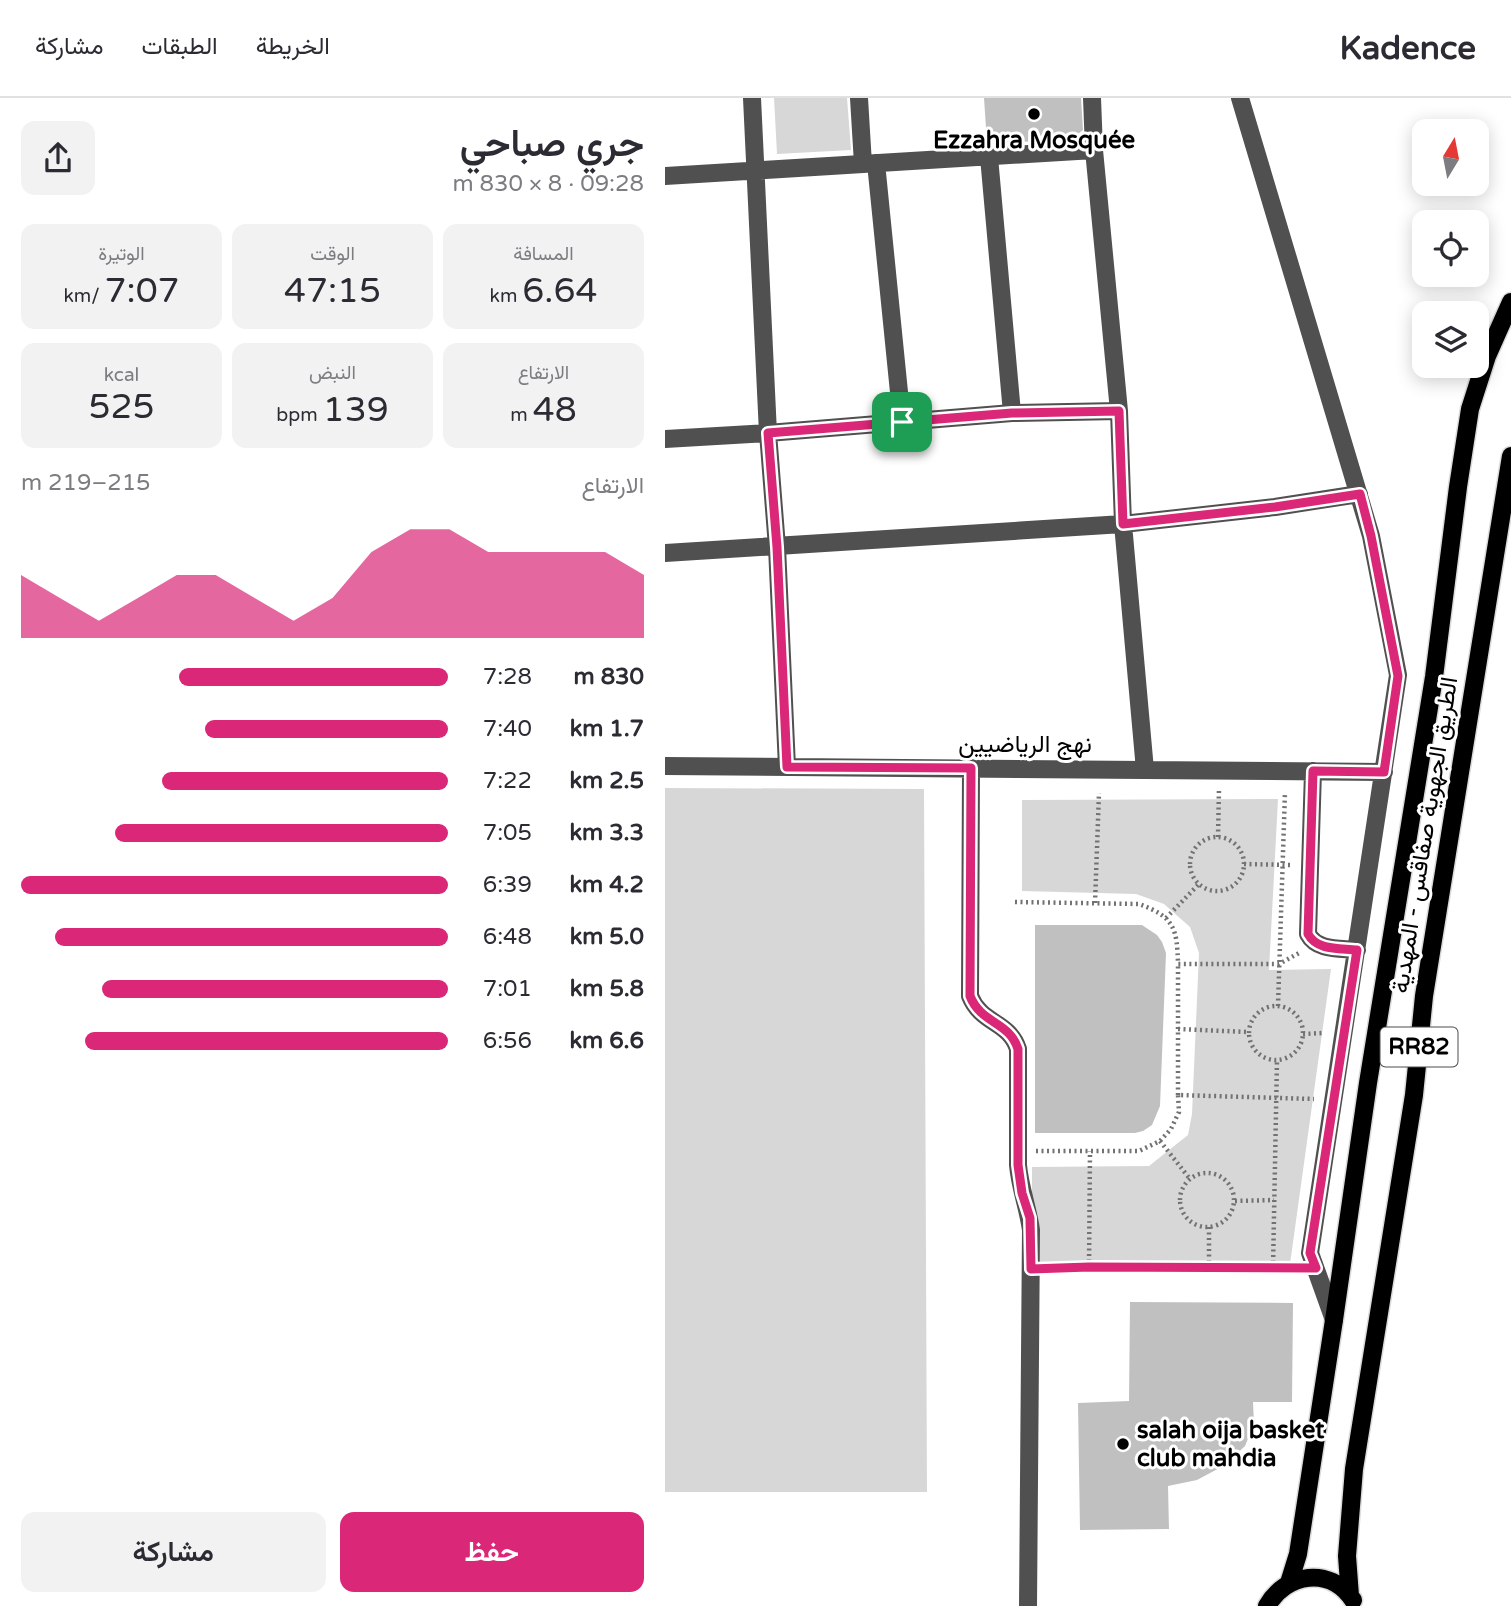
<!DOCTYPE html>
<html lang="ar">
<meta charset="utf-8">
<style>
:root{--surface:#fff;--page:#f2f2f3;--text:#2b2b33;--muted:#7c7c81;--line:#e1e1e2;--accent:#db2777}
body{margin:0;font-family:"Varela Round",Vazirmatn,sans-serif;background:var(--page);color:var(--text);direction:rtl;height:100vh;display:flex;flex-direction:column;font-size:26px;white-space:nowrap}
*{box-sizing:border-box;margin:0}
p{font-size:23px;color:var(--muted)}
.icon{flex:none;width:38px;height:38px;fill:none;stroke:currentColor;stroke-width:2;stroke-linecap:round;stroke-linejoin:round}
.map{position:relative;flex:1;overflow:hidden;direction:ltr}
.details{display:flex;flex-direction:column;background:var(--surface);width:665px}
.details>*{flex:none}
.needle{width:46px;rotate:10deg}
.buttons{position:absolute;left:747px;top:21px;display:grid;gap:14px}
.buttons a{display:grid;place-items:center;width:77px;height:77px;border-radius:14px;background:var(--surface);box-shadow:0 4px 18px #0003;font-size:35px}
.pin{position:absolute;display:grid;place-items:center;width:60px;height:60px;color:#fff;margin:-30px;border-radius:14px;box-shadow:0 4px 10px #0006}
.round{display:grid;place-items:center;flex:none;width:74px;height:74px;border-radius:14px;background:var(--page)}
.head{display:flex;align-items:center;justify-content:space-between;height:119px;padding:0 21px}
h1{font-size:38px;font-weight:600;line-height:52px}
.figures{display:grid;grid-template-columns:repeat(3,1fr);gap:10px;height:119px;padding:7px 21px}
.figures div{display:grid;align-content:center;border-radius:14px;background:var(--page);text-align:center}
.figures b{font-size:35px;font-weight:600}
.figures small{font-size:19px;font-weight:400}
.figures p{font-size:19px}
.chart{height:196px;padding:14px 21px}
.chart p{display:flex;justify-content:space-between}
.chart svg{width:100%;height:126px;margin-top:7px;fill:var(--accent);opacity:.7}
.primary-button{display:flex;gap:14px;margin-top:auto;padding:14px 21px}
.primary-button a{flex:1;height:80px;border-radius:14px;background:var(--accent);color:#fff;font-size:28px;font-weight:600;line-height:80px;text-align:center}
.primary-button a+a{background:var(--page);color:var(--text)}
ul{padding:0 21px;list-style:none;font-size:23px}
li{display:grid;grid-template-columns:112px 84px 1fr;align-items:center;height:52px}
li i{height:18px;border-radius:9px;background:var(--accent)}
header{display:flex;align-items:center;gap:42px;box-sizing:border-box;height:98px;padding:0 35px;background:var(--surface);border-bottom:2px solid var(--line)}
header strong{font-size:33px}
nav{display:flex;gap:38px;margin-inline-start:auto;font-size:24px}
main{display:flex;flex:1;min-height:0}
.map>svg:first-child{display:block}
</style>
<header>
<strong>Kadence</strong>
<nav><a>الخريطة</a><a>الطبقات</a><a>مشاركة</a></nav>
</header>
<main>
<div class="map">
<svg width="846" height="1508" viewBox="0 0 846 1508">
<rect width="100%" height="100%" fill="#fff"/>
<path fill="#d7d7d7" d="M 109,0 L 182,0 L 186,52 L 112,56 Z
M 0,690 L 259,691 L 262,1394 L 0,1394 Z
M 613,701 L 604,872 L 666,871 L 625,1166 L 367,1164 L 367,1069 L 484,1068 L 523,1037 L 527,1016 L 534,855 L 525,829 L 499,806 L 471,796 L 357,793 L 357,702 Z"/>
<path fill="#c0c0c0" d="M 319,0 L 416,0 L 418,32 L 405,42 L 322,45 Z
M 370,827 L 477,827 L 492,837 L 497,844 L 501,855 L 495,1008 L 487,1027 L 478,1033 L 470,1035 L 370,1035 Z
M 465,1204 L 628,1205 L 627,1304 L 588,1304 L 589,1326 L 580,1348 L 560,1367 L 532,1382 L 503,1388 L 504,1431 L 415,1432 L 413,1305 L 464,1303 Z"/>
<g fill="none" stroke-linecap="round" stroke-linejoin="round">
<defs>
<path id="major" d="M 624,1485 L 633,1456 L 669,1222 L 703,985 L 769,579 L 793,389 L 805,311 L 822,258 L 846,204
M 685,1498 L 682,1458 L 689,1371 L 749,997 L 759,898 L 846,358
M 602,1508 C 621,1475 665,1468 688,1502"/>
</defs>
<use href="#major" stroke="#dbdbdb" stroke-width="21"/>
<path stroke="#727272" stroke-width="4.5" stroke-dasharray="2 3.5" stroke-linecap="butt" d="M525 766a27 27 0 1 1 54 0a27 27 0 1 1-54 0Z
M 553,739 L 554,690
M 579,766 L 627,767
M 350,804 L 474,806 C 510,819 512,831 513,866 L 614,866 L 634,855
M 430,805 L 434,695
M 501,820 L 534,786
M584 935a27 27 0 1 1 54 0a27 27 0 1 1-54 0Z
M 613,908 L 620,694
M 513,931 L 583,934
M 638,936 L 658,935
M 513,997 L 513,866
M 495,1043 L 525,1081
M 371,1053 L 474,1053 L 495,1043 L 506,1031 L 514,1014 L 513,997 L 649,1001
M515 1102a27 27 0 1 1 54 0a27 27 0 1 1-54 0Z
M 570,1103 L 609,1102
M 544,1129 L 544,1169
M 424,1169 L 425,1053
M 385,1170 L 631,1170
M 608,1170 L 612,962"/>
<path stroke="#505050" stroke-width="18" d="M 87,0 L 103,335 L 112,449 L 122,669
M 194,0 L 198,66
M 427,0 L 429,52 L 454,313 L 458,426 L 480,672
M 575,0 L 706,438 L 733,577 L 645,1155 L 669,1222
M 324,59 L 347,315
M 211,65 L 237,324
M 0,78 L 429,52
M 0,341 L 103,335 L 347,315 L 454,313
M 0,455 L 458,426 L 610,409 L 694,396
M 0,668 L 719,674
M 306,670 L 305,898 C 316,926 344,923 353,951 L 353,1067 C 355,1090 363,1110 366,1132 L 363,1508
M 648,673 L 643,836 C 652,853 675,850 692,852"/>
<use href="#major" stroke="#000" stroke-width="18"/>
</g>
<g fill="none" stroke-linecap="round" stroke-linejoin="round">
<defs>
<path id="route" d="M 454,313 L 458,426 L 610,409 L 695,396 L 706,438 L 733,578 L 719,674 L 648,673 L 643,836 C 652,853 675,850 692,852 L 645,1155 L 651,1170 L 424,1169 L 366,1171 L 365,1120 L 357,1095 L 353,1067 L 353,951 C 344,923 316,926 305,898 L 306,670 L 122,669 L 112,449 L 103,335 L 347,315 Z"/>
</defs>
<use href="#route" stroke="#fff" stroke-width="14"/>
<use href="#route" stroke="#db2777" stroke-width="9"/>
</g>
<g fill="#000" stroke="#fff" stroke-width="2.5">
<circle cx="369" cy="16" r="7"/>
<circle cx="458" cy="1346" r="7"/>
</g>
<g text-anchor="middle" dominant-baseline="central" stroke-width="6" stroke-linejoin="round" paint-order="stroke">
<rect fill="#fff" stroke="#4c4c4c" stroke-width="2" x="715.5" y="929.5" width="77" height="39" rx="5"/>
<g font-size="23" font-weight="bold" fill="#000">
<text x="754" y="949">RR82</text>
</g>
<g font-size="24" font-weight="bold" fill="#000" stroke="#fff">
<text x="369" y="42">Ezzahra Mosquée</text>
<text x="472" y="1332" text-anchor="start">salah oija basket<tspan x="472" dy="28">club mahdia</tspan></text>
</g>
<g font-size="24" fill="#000" stroke="#fff">
<text x="360" y="646">نهج الرياضيين</text>
<text transform="translate(760 737) rotate(-81)">الطريق الجهوية صفاقس - المهدية</text>
</g>
</g>
</svg>
<div class="buttons">
<a><svg class="needle" viewBox="-14 -14 28 28"><path d="M0-13l5 13h-10z" fill="#e53935"/><path d="M0 13l5-13h-10z" fill="#7c7c81"/></svg></a>
<a><svg class="icon" aria-label="locate" viewBox="0 0 24 24"><circle cx="12" cy="12" r="6"/><path d="M12 2v4M12 18v4M2 12h4M18 12h4"/></svg></a>
<a><svg class="icon" aria-label="layers" viewBox="0 0 24 24"><path d="M12 4l9 5-9 5-9-5zM3 14l9 5 9-5"/></svg></a>
</div>
<div class="pin" style="left:237px;top:324px;background:#1e9e55"><svg class="icon" aria-label="arrive" viewBox="0 0 24 24"><path d="M6 21V4h12l-3 4 3 4H6"/></svg></div>
</div>
<section class="details">
<div class="head"><div><h1>جري صباحي</h1><p>09:28 · 8 × 830 m</p></div><a class="round"><svg class="icon" aria-label="share" viewBox="0 0 24 24"><path d="M12 15V3M7 8l5-5 5 5M5 13v7h14v-7"/></svg></a></div>
<div class="figures">
<div><p>المسافة</p><b>6.64<small> km</small></b></div>
<div><p>الوقت</p><b>47:15</b></div>
<div><p>الوتيرة</p><b>7:07<small> /km</small></b></div>
</div>
<div class="figures">
<div><p>الارتفاع</p><b>48<small> m</small></b></div>
<div><p>النبض</p><b>139<small> bpm</small></b></div>
<div><p>kcal</p><b>525</b></div>
</div>
<div class="chart"><p><span>الارتفاع</span>215–219 m</p>
<svg viewBox="0 0 160 44" preserveAspectRatio="none"><path d="M0 44V22L10 30L20 38L30 30L40 22L50 22L60 30L70 38L80 30L90 14L100 6L110 6L120 14L130 14L140 14L150 14L160 22V44z"/></svg>
</div>
<ul>
<li><b>830 m</b>7:28<i style="width:63%"></i></li>
<li><b>1.7 km</b>7:40<i style="width:57%"></i></li>
<li><b>2.5 km</b>7:22<i style="width:67%"></i></li>
<li><b>3.3 km</b>7:05<i style="width:78%"></i></li>
<li><b>4.2 km</b>6:39<i style="width:100%"></i></li>
<li><b>5.0 km</b>6:48<i style="width:92%"></i></li>
<li><b>5.8 km</b>7:01<i style="width:81%"></i></li>
<li><b>6.6 km</b>6:56<i style="width:85%"></i></li>
</ul>
<div class="primary-button"><a>حفظ</a><a>مشاركة</a></div>
</section>
</main>
